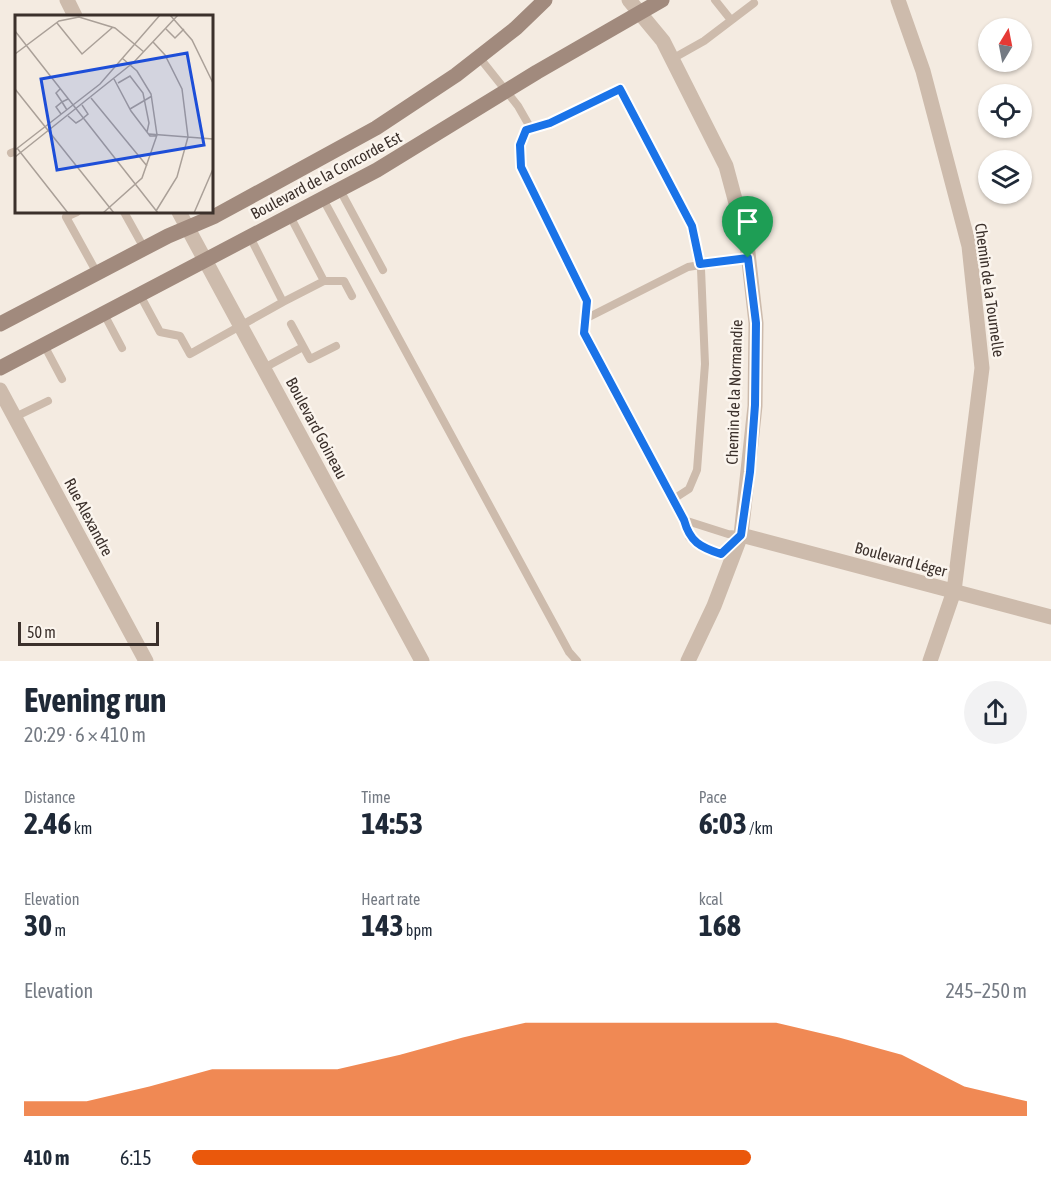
<!DOCTYPE html>
<meta charset="utf-8">
<style>
:root{--surface:#fff;--page:#f2f2f3;--text:#1f2937;--muted:#747a83;--accent:#ea580c}
body{margin:0;font-family:"Asap Condensed",sans-serif;background:var(--page);color:var(--text);height:100vh;display:flex;flex-direction:column;font-size:22px;white-space:nowrap}
*{box-sizing:border-box;margin:0}
p{font-size:20px;color:var(--muted)}
.icon{flex:none;width:33px;height:33px;fill:none;stroke:currentColor;stroke-width:2;stroke-linecap:round;stroke-linejoin:round}
.map{position:relative;height:661px;overflow:hidden}
.details{display:flex;flex-direction:column;background:var(--surface);flex:1}
.details>*{flex:none}
.needle{width:39px;rotate:10deg}
.tools{position:absolute;left:978px;top:18px;display:grid;gap:12px}
.tools a{display:grid;place-items:center;width:54px;height:54px;border-radius:50%;background:var(--surface);box-shadow:0 2px 4px #0004;font-size:30px}
.scale{position:absolute;left:18px;bottom:15px;width:141px;box-sizing:border-box;padding-left:6px;border:3px solid #3b302b;border-top:0;font-size:16px;line-height:21px;white-space:nowrap;color:#3b302b;-webkit-text-stroke:4px #fbf5ee;paint-order:stroke}
.pin{position:absolute;display:grid;place-items:center;width:51px;height:51px;color:#fff;margin:-62px -26px;border-radius:50% 50% 50% 0;rotate:-45deg;box-shadow:0 0 6px #0007}
.pin .icon{rotate:45deg}
.round{display:grid;place-items:center;flex:none;width:63px;height:63px;border-radius:32px;background:var(--page)}
.head{display:flex;align-items:center;justify-content:space-between;height:102px;padding:0 24px}
h1{font-size:33px;font-weight:700;line-height:45px}
.figures{display:grid;grid-template-columns:repeat(3,1fr);gap:9px;height:102px;padding:6px 24px}
.figures div{display:grid;align-content:center}
.figures b{font-size:30px;font-weight:700}
.figures small{font-size:16px;font-weight:400}
.figures p{font-size:16px}
.chart{height:168px;padding:12px 24px}
.chart p{display:flex;justify-content:space-between}
.chart svg{width:100%;height:108px;margin-top:6px;fill:var(--accent);opacity:.7}
ul{padding:0 24px;list-style:none;font-size:20px}
li{display:grid;grid-template-columns:96px 72px 1fr;align-items:center;height:45px}
li i{height:15px;border-radius:8px;background:var(--accent)}
.map>svg:first-child{display:block}
</style>
<div class="map">
<svg width="1051" height="661" viewBox="0 0 1051 661">
<rect width="100%" height="100%" fill="#f4ebe1"/>
<g fill="none" stroke-linecap="round" stroke-linejoin="round">
<path stroke="#cdbbac" stroke-width="8" d="M 715,0 L 731,20
M 479,57 L 518,106 L 530,127
M 672,59 L 704,41 L 754,3
M 11,153 L 16,151
M 340,190 L 383,270
M 323,199 L 569,652 L 577,661
M 77,212 L 66,217 L 97,273
M 124,212 L 144,248
M 324,281 L 344,281 L 352,296
M 140,295 L 160,332 L 180,336 L 190,354 L 283,302 L 250,237
M 283,302 L 324,281 L 290,216
M 104,314 L 122,348
M 585,319 L 688,267 L 748,257
M 291,324 L 310,359 L 336,346
M 44,345 L 62,379
M 264,368 L 303,347
M 15,417 L 48,401
M 672,500 L 689,489 L 697,470 L 705,364 L 701,269 L 692,226 L 620,89 L 550,123 L 526,130 L 520,145 L 521,167 L 587,301 L 583,333 L 684,520 L 689,537 L 698,545 L 721,554 L 735,540
M 684,520 L 728,534 L 741,535"/>
<path stroke="#cdbbac" stroke-width="15" d="M 67,0 L 75,16
M 629,0 L 663,41 L 726,166 L 747,244 L 756,323 L 755,406 L 741,535 L 714,606 L 688,661
M 898,0 L 923,71 L 969,246 L 982,368 L 954,591 L 930,661
M 179,212 L 422,661
M 0,390 L 146,661
M 741,535 L 1051,617"/>
<path stroke="#a18a7d" stroke-width="15" d="M 0,324 L 168,236 L 215,216 L 376,128 L 456,75 L 516,28 L 545,0
M 0,368 L 377,170 L 537,72 L 662,0"/>
</g>
<g fill="none" stroke-linecap="round" stroke-linejoin="round">
<defs>
<path id="route" d="M 620,89 L 692,226 L 700,264 L 748,258 L 756,323 L 755,405 L 750,472 L 741,535 L 721,554 C 700,547 690,542 684,520 L 584,333 L 587,301 L 521,167 L 520,145 L 526,130 L 550,123 Z"/>
</defs>
<use href="#route" stroke="#fff" stroke-width="12"/>
<use href="#route" stroke="#1a73e8" stroke-width="8"/>
</g>
<g text-anchor="middle" dominant-baseline="central" stroke-width="5" stroke-linejoin="round" paint-order="stroke">
<g font-size="16" fill="#3b302b" stroke="#fbf5ee">
<text transform="translate(326 175) rotate(-28)">Boulevard de la Concorde Est</text>
<text transform="translate(990 290) rotate(82)">Chemin de la Tournelle</text>
<text transform="translate(734 392) rotate(-88)">Chemin de la Normandie</text>
<text transform="translate(317 428) rotate(62)">Boulevard Goineau</text>
<text transform="translate(89 517) rotate(62)">Rue Alexandre</text>
<text transform="translate(901 559) rotate(15)">Boulevard Léger</text>
</g>
</g>
<g transform="translate(15 15)">
<rect width="198" height="198" fill="#f4ebe1"/>
<path fill="none" stroke="#aaa098" stroke-width="1.5" d="M 155,0 L 177,25 L 198,68M 42,8 L 67,39 L 98,12M 151,14 L 160,23 L 169,14M 0,16 L 143,198M 138,27 L 150,40 L 167,74 L 173,122 L 162,162 L 141,196M 0,39 L 44,6 L 64,2 L 100,13 L 129,37M 99,64 L 116,96 L 135,121 L 141,121M 103,68 L 115,61 L 128,78 L 134,108 L 132,117M 0,74 L 99,198M 45,74 L 41,78 L 47,87 L 53,84M 76,83 L 132,151M 115,94 L 137,81M 46,99 L 41,92 L 47,87 L 52,95M 53,101 L 61,108 L 66,105 L 73,99 L 67,90M 134,119 L 198,124M 2,133 L 53,198M 0,135 L 85,69 L 145,0M 0,142 L 119,47 L 163,0M 88,198 L 127,163 L 142,120 L 136,79 L 122,56 L 107,43M 179,198 L 198,154"/>
<path fill="#1d4ed8" fill-opacity="0.15" stroke="#1d4ed8" stroke-width="3" d="M 172,38 L 189,130 L 42,155 L 26,64 Z"/>
<rect width="198" height="198" fill="none" stroke="#3b302b" stroke-width="3"/>
</g>
</svg>
<div class="tools">
<a><svg class="needle" viewBox="-14 -14 28 28"><path d="M0-13l5 13h-10z" fill="#e53935"/><path d="M0 13l5-13h-10z" fill="#747a83"/></svg></a>
<a><svg class="icon" aria-label="locate" viewBox="0 0 24 24"><circle cx="12" cy="12" r="6"/><path d="M12 2v4M12 18v4M2 12h4M18 12h4"/></svg></a>
<a><svg class="icon" aria-label="layers" viewBox="0 0 24 24"><path d="M12 4l9 5-9 5-9-5zM3 14l9 5 9-5"/></svg></a>
</div>
<div class="scale">50 m</div>
<div class="pin" style="left:748px;top:258px;background:#1e9e55"><svg class="icon" aria-label="arrive" viewBox="0 0 24 24"><path d="M6 21V4h12l-3 4 3 4H6"/></svg></div>
</div>
<section class="details">
<div class="head"><div><h1>Evening run</h1><p>20:29 · 6 × 410 m</p></div><a class="round"><svg class="icon" aria-label="share" viewBox="0 0 24 24"><path d="M12 15V3M7 8l5-5 5 5M5 13v7h14v-7"/></svg></a></div>
<div class="figures">
<div><p>Distance</p><b>2.46<small> km</small></b></div>
<div><p>Time</p><b>14:53</b></div>
<div><p>Pace</p><b>6:03<small> /km</small></b></div>
</div>
<div class="figures">
<div><p>Elevation</p><b>30<small> m</small></b></div>
<div><p>Heart rate</p><b>143<small> bpm</small></b></div>
<div><p>kcal</p><b>168</b></div>
</div>
<div class="chart"><p><span>Elevation</span>245–250 m</p>
<svg viewBox="0 0 160 44" preserveAspectRatio="none"><path d="M0 44V38L10 38L20 32L30 25L40 25L50 25L60 19L70 12L80 6L90 6L100 6L110 6L120 6L130 12L140 19L150 32L160 38V44z"/></svg>
</div>
<ul>
<li><b>410 m</b>6:15<i style="width:67%"></i></li>
</ul>
</section>
